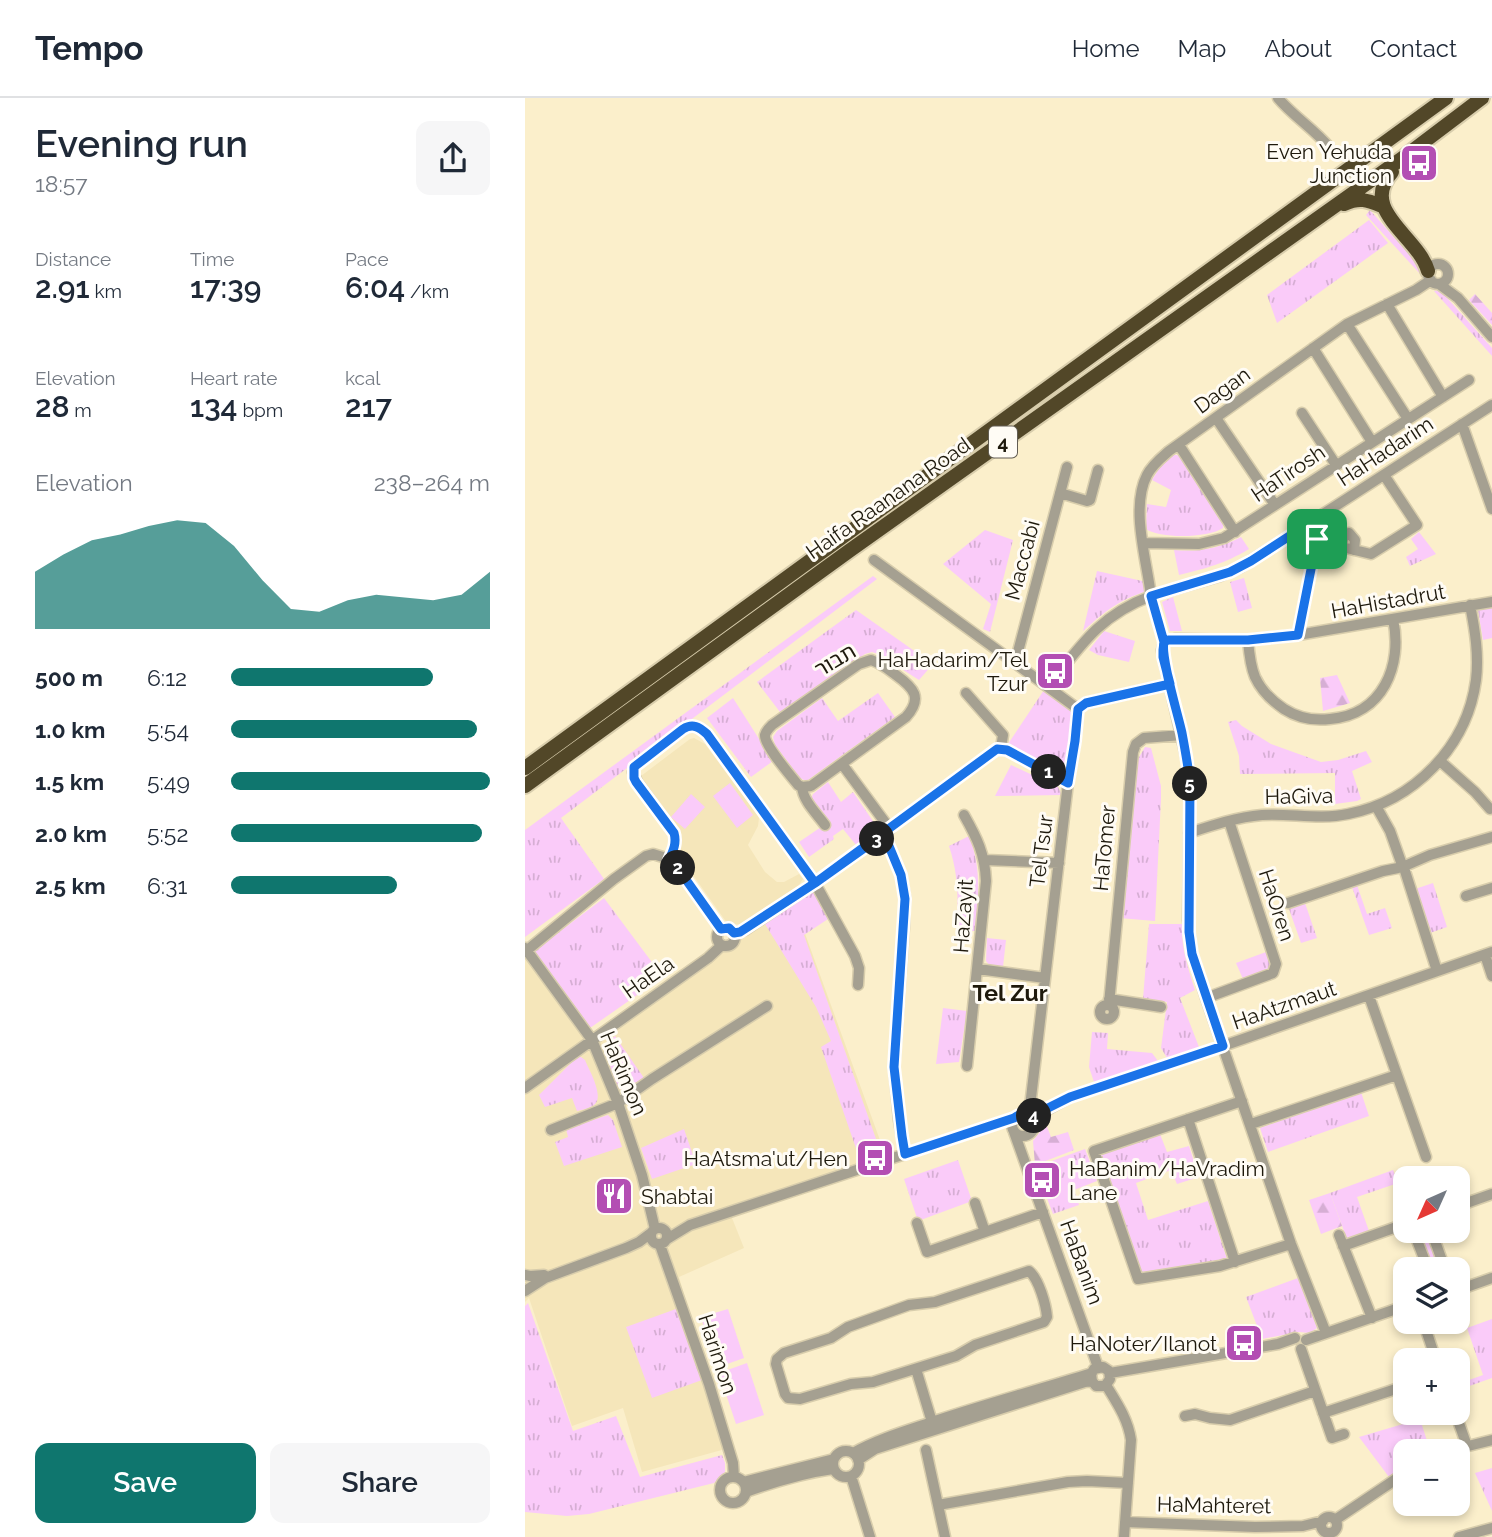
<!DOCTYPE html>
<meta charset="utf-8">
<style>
:root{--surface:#fff;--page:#f6f6f7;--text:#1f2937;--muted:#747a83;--line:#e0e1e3;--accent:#0f766e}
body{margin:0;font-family:Raleway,"Noto Sans Hebrew",sans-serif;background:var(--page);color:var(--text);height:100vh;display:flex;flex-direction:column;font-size:26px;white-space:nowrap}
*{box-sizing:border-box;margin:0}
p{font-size:23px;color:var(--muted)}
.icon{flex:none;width:38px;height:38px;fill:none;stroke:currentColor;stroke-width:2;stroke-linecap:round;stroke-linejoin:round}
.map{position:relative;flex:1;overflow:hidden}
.panel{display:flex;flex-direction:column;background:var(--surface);width:525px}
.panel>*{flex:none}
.needle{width:46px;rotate:225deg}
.fabs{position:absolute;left:868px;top:1068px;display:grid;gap:14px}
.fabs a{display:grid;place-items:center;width:77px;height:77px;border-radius:14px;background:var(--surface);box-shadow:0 4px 10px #0003;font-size:35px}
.pin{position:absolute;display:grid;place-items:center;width:60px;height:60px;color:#fff;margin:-30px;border-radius:14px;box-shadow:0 4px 10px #0006}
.km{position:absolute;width:35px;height:35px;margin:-18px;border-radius:50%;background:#222;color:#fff;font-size:19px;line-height:35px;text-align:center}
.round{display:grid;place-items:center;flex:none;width:74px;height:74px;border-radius:14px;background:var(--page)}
.summary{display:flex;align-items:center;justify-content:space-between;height:119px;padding:0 35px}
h1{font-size:38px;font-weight:600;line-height:52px}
.stats{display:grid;grid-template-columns:repeat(3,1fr);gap:10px;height:119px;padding:7px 35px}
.stats div{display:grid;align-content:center}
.stats b{font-size:30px;font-weight:600}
.stats small{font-size:19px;font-weight:400}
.stats p{font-size:19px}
.chart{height:196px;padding:14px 35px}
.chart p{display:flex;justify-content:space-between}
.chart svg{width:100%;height:126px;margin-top:7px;fill:var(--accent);opacity:.7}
.cta{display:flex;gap:14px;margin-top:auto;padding:14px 35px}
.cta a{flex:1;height:80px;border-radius:14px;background:var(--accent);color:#fff;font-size:28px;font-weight:600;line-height:80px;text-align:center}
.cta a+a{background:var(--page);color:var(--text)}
ul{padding:0 35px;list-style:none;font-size:23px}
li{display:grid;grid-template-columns:112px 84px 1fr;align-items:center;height:52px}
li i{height:18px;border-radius:9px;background:var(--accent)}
header{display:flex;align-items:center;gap:42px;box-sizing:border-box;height:98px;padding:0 35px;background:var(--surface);border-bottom:2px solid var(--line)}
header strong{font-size:33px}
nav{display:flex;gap:38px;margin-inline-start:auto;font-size:24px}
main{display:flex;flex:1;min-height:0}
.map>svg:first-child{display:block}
</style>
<header>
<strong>Tempo</strong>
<nav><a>Home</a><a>Map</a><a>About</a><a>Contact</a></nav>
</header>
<main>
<section class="panel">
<div class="summary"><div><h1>Evening run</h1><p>18:57</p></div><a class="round"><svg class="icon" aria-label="share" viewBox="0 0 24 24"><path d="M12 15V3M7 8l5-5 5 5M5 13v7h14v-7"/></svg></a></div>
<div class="stats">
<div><p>Distance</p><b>2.91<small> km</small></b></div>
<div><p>Time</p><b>17:39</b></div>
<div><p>Pace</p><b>6:04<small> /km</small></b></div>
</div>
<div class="stats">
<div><p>Elevation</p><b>28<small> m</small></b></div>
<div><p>Heart rate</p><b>134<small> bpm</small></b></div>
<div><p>kcal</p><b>217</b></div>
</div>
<div class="chart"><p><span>Elevation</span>238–264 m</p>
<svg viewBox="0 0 160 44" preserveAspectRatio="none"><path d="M0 44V24L10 18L20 13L30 11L40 8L50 6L60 7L70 15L80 27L90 37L100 38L110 34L120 32L130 33L140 34L150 32L160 24V44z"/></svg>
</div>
<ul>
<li><b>500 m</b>6:12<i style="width:78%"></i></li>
<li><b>1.0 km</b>5:54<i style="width:95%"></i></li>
<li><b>1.5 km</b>5:49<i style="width:100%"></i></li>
<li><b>2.0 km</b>5:52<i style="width:97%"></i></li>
<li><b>2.5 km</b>6:31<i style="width:64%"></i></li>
</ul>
<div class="cta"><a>Save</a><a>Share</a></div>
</section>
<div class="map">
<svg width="967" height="1439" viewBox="0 0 967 1439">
<defs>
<pattern id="grass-tufts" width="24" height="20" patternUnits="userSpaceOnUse" patternTransform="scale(1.75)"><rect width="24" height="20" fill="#facbf9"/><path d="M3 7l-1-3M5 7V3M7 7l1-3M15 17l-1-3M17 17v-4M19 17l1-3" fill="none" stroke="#d6aed4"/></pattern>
<pattern id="forest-firs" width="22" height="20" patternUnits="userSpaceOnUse" patternTransform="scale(1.75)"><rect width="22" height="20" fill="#facbf9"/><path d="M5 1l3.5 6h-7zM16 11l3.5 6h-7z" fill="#d6aed4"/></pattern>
</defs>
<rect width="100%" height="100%" fill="#fbefcb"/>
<path fill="#f5e6ba" d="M 169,640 L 180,646 L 232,716 L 234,720 L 233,728 L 223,747 L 240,774 L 252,784 L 259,784 L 274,776 L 278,781 L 274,787 L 218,827 L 202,825 L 153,756 L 155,744 L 154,738 L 112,681 L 165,641 Z
M 266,797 L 360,1056 L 203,1110 L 219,1150 L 154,1179 L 204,1350 L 117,1374 L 98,1310 L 47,1328 L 4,1200 L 0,1204 L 0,850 L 62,938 Z"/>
<path fill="url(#grass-tufts)" d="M 845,112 L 895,169 L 897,172 L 896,177 L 841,117 Z
M 844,122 L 863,145 L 752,225 L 742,197 Z
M 915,192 L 967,250 L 967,258 L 909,193 Z
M 649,357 L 652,357 L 655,359 L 698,426 L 698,430 C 684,440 635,441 621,431 L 622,406 L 641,409 L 646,392 L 627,382 L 635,369 Z
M 460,432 L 488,442 L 465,534 L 458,531 L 466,506 L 418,466 Z
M 894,434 L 911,456 L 885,468 L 881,459 L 893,451 L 886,441 Z
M 716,439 L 724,451 C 699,466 682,470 654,477 L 649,452 C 674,454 693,451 716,439 Z
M 572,473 L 622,484 L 622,493 C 592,503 582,512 558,533 Z
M 348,478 L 352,481 L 36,720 L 79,781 L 0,839 L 0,732 Z
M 719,480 L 727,510 L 713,514 L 705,484 Z
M 648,499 L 657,533 L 645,533 L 637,504 Z
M 967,510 L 967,540 L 958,542 L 953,512 Z
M 331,512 L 408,566 L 394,582 L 353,556 L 347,554 L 340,556 L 255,614 L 232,584 Z
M 579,533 L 610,543 L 604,564 L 573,557 L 564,552 Z
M 519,592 L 548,613 L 541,679 L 481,649 Z
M 353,595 L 370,619 L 283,682 L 279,682 L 275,680 L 250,647 L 248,639 L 252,633 L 297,600 L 313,623 Z
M 208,600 L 248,663 L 226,679 L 182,620 Z
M 711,622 L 717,628 L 746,646 L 796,664 L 813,662 L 841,653 L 847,664 L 827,673 L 836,701 L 832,703 L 810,706 L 810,675 L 715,676 L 714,658 L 703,624 Z
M 620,649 L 626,650 L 636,688 L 636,701 L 630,823 L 594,820 L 613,661 Z
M 486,667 L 533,689 L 537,697 L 470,698 Z
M 303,684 L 316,704 L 328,694 L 354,732 L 331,747 L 318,731 L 308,738 L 309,741 L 284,759 L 274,744 L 302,725 L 286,701 L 288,696 Z
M 444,738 C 457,771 453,798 451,833 L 432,833 C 433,802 434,778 424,748 Z
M 908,785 L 922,829 L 905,835 L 890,791 Z
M 832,787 L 842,816 L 860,810 L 867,830 L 844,837 L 827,789 Z
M 289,789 L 306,819 L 279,837 L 356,1055 L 335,1062 L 296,949 L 306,943 L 291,909 L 240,826 Z
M 79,800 L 138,879 L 65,930 L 9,853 Z
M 780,805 L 792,840 L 776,845 L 764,811 Z
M 624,826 L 657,826 C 656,850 663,870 670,892 L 655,900 L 674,949 L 642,960 L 636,950 L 642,904 L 618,901 Z
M 462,840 L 481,842 L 478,869 L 465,868 L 461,863 Z
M 741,854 L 746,866 L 744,870 L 718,881 L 711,865 Z
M 418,910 L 442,913 L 434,964 L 411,966 Z
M 567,934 L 583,935 L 582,951 L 627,955 L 633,963 L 569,984 L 564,969 Z
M 90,938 L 119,980 L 97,992 L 91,988 L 80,951 L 82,945 Z
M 52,959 L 56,959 L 60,962 C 64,972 80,999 69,1007 C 65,1010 57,1012 52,1013 L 47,1000 L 20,1009 L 14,997 Z
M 836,994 L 844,1018 L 743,1054 L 735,1030 Z
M 83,1017 L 88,1022 L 97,1049 L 39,1068 L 30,1044 L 43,1039 L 41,1031 Z
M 159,1031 L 171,1066 L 127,1081 L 116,1050 Z
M 635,1036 L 642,1054 L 664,1048 L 674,1079 L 652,1086 L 646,1072 L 611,1085 L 623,1122 L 683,1103 L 702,1161 L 617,1174 L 574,1055 Z
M 560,1051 L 572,1083 L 549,1092 L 554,1107 L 528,1116 L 510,1069 Z
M 433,1062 L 447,1103 L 393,1123 L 379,1081 Z
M 868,1072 L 873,1085 L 832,1099 L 844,1133 L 822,1141 L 805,1095 Z
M 898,1132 L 903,1132 L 916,1171 L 906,1171 L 892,1134 Z
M 773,1180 L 792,1230 L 785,1235 L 774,1234 L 737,1241 L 721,1199 Z
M 3,1205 L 48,1333 L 91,1318 L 115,1379 L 197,1357 L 200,1365 L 200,1374 L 189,1385 L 64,1416 L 42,1418 L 0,1414 L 0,1208 Z
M 151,1211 L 177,1282 L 127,1300 L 101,1229 Z
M 967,1221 L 967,1280 L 933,1292 L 933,1286 L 958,1277 L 942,1230 Z
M 895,1321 L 905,1352 L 880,1353 L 880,1367 L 864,1379 L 834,1339 Z
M 967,1370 L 967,1413 L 950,1375 Z"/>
<path fill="url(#forest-firs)" d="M 950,196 L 967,215 L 967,227 L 944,202 Z
M 812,577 L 825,605 L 798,613 L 795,580 Z
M 521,1026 L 526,1039 L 543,1034 L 549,1052 L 510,1067 L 508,1043 Z
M 805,1095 L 817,1128 L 796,1136 L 784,1102 Z"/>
<path fill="#facbf9" d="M 205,685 L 228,717 L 212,730 L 188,698 Z
M 166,696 L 180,709 L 160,731 L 146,719 Z
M 203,1211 L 219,1260 L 191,1270 L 176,1219 Z
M 222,1265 L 239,1317 L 211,1326 L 194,1275 Z"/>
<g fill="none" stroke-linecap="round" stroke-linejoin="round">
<defs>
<path id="minor" d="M 753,0 C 768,18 789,31 804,49
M903 176a10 10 0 1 1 20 0a10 10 0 1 1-20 0Z
M 914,186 L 933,200 L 967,239
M 862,206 L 918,299
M 822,226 L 883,321
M 788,250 L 847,344
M 777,315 L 811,367
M 691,320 L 750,407
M 937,326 L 967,411
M 654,347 L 710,434
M 535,395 L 562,403 L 565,402 L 573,372
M 618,445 L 674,446 L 699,440 L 944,282
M 829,452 L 830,442 L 824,435 L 818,440 L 817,449 L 846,456 L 892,427 L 859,377
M 349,462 L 553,611
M 773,537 L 792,441 L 791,433 L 786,424
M 723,542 C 724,554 725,567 730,579 C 736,592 747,603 759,611 C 773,620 789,623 805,621 C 858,617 878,567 868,521
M 639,544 L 650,541 L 723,542 L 773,537 L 967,504
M 346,562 C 356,565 363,571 371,577 C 389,590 398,600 381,619 L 286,688 L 277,689 L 273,687 C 266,678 239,647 240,637 C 241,633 244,630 247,627 L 334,566 Z
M 490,565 L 542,369
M 523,589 C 555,548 575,517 626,498 C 622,463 605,410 622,377 C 627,367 636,360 644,353 L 822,226 L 891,192 L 906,182
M 441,595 L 478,637 L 476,650
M 553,611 L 561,605 L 645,586
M 915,663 L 950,694 L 965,711
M 317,666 L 365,731
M 277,689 C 278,703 292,716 300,727
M 851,708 L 865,733 L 876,764
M 439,717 C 452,740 460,756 461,783 L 442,968
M 664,735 C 688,727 712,719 737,717 C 765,715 794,722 823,716 C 889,703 942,649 951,582 C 954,557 950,532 945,507
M 359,736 L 376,777 L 380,799 L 379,828 L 369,969 L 374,1022 L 380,1056
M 144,762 C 148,753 152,745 149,735 L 112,684 L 108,674 L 111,667 L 158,631 C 168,625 174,629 182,636 L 290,785 L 330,858 L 334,870 L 333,887
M 460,762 L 534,765
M 882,767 L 905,757 L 967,739
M 880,773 L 912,873
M 941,798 L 967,790
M 763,805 L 858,773 L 873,770
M192 839a9 9 0 1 1 18 0a9 9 0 1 1-18 0Z
M 209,835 L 220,832 L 290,785 L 472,651 L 482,652 L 543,685
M 0,850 L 67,942 L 93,1005 L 117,1077 L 130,1131
M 0,854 L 89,781 L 121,758 L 128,756 L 141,760 L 152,769 L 196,831
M 960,857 L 967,878
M 453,871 L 520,880
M 844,898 L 901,1059
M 681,900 L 743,877 L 748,875 L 751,866 L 704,723
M 584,901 L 636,909
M 584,906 L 608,654 L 611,646 L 619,640 L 657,637
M575 914a7 7 0 1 1 14 0a7 7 0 1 1-14 0Z
M 0,990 L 183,860 L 197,847
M 717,1003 L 569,1053 L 613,1181 L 695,1168 L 766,1146
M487 1027a11 11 0 1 1 22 0a11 11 0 1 1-22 0Z
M 504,1017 L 543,685 L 550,643 L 553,611
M 505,1018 L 518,1014 L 545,999 L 698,948 L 967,854
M 663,1021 L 710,1164
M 726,1026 L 872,977
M 26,1032 L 93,1005 L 127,981 L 242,908
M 489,1034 L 573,1269
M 450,1105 L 460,1134
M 933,1108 L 967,1096
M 392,1125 L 402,1154 L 518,1114
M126 1138a8 8 0 1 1 16 0a8 8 0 1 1-16 0Z
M 888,1132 L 903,1171
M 906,1132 L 920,1171
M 814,1137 L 847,1220
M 142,1141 L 165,1127 L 489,1020
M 135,1147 L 184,1286 L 208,1365 L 209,1379
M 818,1148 L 880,1126
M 504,1173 C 514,1181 521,1207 522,1219 L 519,1224 L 450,1247 L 431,1258 L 348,1284 L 326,1286 L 275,1301 L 263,1300 L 260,1296 L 251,1266 L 252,1261 L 259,1255 L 306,1240 L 323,1229 L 384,1207 L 410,1204 Z
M 0,1177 L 5,1178 L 19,1177
M 933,1192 L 967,1180
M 0,1193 L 20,1180 L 101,1150 L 114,1144 L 126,1135
M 898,1223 L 911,1262
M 801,1235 L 766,1146 L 681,900 L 667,856 L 663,822 L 665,684 L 663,667 L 638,559 L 637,552 L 639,544 L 626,498 L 695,478 L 716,469 L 967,307
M 781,1242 L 880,1208
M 776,1251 L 807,1340 L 819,1336
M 391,1271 L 407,1324
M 585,1275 L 753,1246 L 770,1240
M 581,1287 C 592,1305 603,1321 606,1342 L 599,1439
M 930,1314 L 942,1348
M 798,1315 L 880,1288
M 660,1318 L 670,1316 L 685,1320 L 705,1322 L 790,1293
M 401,1352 L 420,1439
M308 1366a13 13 0 1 1 26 0a13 13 0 1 1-26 0Z
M 923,1353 L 967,1342
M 328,1355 C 355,1340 384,1332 413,1322 C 464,1305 516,1291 567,1275
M 333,1362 L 350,1351 L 560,1284 L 567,1283 L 571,1288 L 580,1288 L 585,1281 L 584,1273 L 578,1269 L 569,1271 L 566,1276 L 567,1283
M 326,1378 L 345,1439
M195 1392a13 13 0 1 1 26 0a13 13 0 1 1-26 0Z
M 218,1384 L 309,1361
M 221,1394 C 249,1384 278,1375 308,1371
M 413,1407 L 543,1384 L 562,1383 L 603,1385
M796 1427a8 8 0 1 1 16 0a8 8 0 1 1-16 0Z
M 810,1422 L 880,1375
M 600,1424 L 730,1429 L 778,1428 L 798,1423
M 934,1439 L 967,1430"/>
<path id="highway" d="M 867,74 C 833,112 893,138 903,173
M 819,106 C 835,99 842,102 857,108
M 0,670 L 921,0
M 0,688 L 324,453 L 879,59 L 957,0"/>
</defs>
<use href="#minor" stroke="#d8cdac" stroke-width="13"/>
<use href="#highway" stroke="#d8cdac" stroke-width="18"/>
<use href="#minor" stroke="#a5a091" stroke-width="10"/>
<use href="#highway" stroke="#524728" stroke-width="14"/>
</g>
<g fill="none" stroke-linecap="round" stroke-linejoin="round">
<defs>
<path id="route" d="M 792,441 L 773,537 L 723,542 L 643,542 L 639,544 L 638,552 L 638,559 L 645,586 L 561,605 L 553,611 L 550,643 L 543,685 L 482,652 L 472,651 L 290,785 L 215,834 L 209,835 L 204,830 L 196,831 L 152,769 L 144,762 C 148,753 152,745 149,735 L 111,684 L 109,680 L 109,669 L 158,631 C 168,625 174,629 182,636 L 290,785 L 359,736 L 376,777 L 380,801 L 369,969 L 377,1038 L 380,1056 L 489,1020 C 495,1015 500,1015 505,1018 L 509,1017 L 545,999 L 698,948 L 667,856 L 664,834 L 665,684 C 663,668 660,651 657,635 C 653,616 635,559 639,544 L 626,498 L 705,474 L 726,463 L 786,424 L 791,433 L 792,441"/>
</defs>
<use href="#route" stroke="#fff" stroke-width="14"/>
<use href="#route" stroke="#1a73e8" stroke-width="9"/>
</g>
<defs>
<symbol id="bus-square" viewBox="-11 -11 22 22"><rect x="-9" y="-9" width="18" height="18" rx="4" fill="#b34eb3" stroke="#fffcf5"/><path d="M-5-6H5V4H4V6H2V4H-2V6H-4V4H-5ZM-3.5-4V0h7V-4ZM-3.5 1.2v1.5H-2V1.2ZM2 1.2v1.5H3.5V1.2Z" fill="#fff"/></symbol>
<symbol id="restaurant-square" viewBox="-11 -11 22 22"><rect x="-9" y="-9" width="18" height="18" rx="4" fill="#b34eb3" stroke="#fffcf5"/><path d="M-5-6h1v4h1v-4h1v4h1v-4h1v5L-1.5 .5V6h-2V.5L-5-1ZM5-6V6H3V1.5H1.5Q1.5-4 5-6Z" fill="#fff"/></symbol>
</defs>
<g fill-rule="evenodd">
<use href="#bus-square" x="872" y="43" width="44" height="44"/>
<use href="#bus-square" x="508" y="551" width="44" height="44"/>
<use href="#bus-square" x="328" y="1038" width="44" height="44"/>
<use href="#bus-square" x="495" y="1060" width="44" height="44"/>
<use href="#restaurant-square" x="67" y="1076" width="44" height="44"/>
<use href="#bus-square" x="697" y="1223" width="44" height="44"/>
</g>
<g text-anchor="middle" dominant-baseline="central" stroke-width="6" stroke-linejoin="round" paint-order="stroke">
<rect fill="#fffcf5" stroke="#625d52" stroke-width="2" x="464" y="328.5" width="28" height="31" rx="5"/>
<g font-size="19" font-weight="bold" fill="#1e190c">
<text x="478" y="344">4</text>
</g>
<g font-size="21" fill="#1e190c" stroke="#fffcf5" text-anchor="end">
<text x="867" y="53">Even Yehuda<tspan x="867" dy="24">Junction</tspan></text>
<text x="503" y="561">HaHadarim/Tel<tspan x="503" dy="24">Tzur</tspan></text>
<text x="323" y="1060">HaAtsma'ut/Hen</text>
<text x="544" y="1070" text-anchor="start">HaBanim/HaVradim<tspan x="544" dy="24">Lane</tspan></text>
<text x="116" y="1098" text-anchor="start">Shabtai</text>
<text x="692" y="1245">HaNoter/Ilanot</text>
</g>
<g font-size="21" fill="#1e190c" stroke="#fffcf5">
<text transform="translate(697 292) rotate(-36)">Dagan</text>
<text transform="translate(860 353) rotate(-33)">HaHadarim</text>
<text transform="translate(763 375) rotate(-34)">HaTirosh</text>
<text transform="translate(363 400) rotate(-35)">Haifa Raanana Road</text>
<text transform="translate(497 462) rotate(-75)">Maccabi</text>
<text transform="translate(863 503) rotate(-10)">HaHistadrut</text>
<text transform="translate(310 562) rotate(-31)">תבור</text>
<text transform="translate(774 698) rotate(-1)">HaGiva</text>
<text transform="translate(579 750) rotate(-85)">HaTomer</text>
<text transform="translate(516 753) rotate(-83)">Tel Tsur</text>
<text transform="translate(752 807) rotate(72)">HaOren</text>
<text transform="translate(438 818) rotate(-86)">HaZayit</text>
<text transform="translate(123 879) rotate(-35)">HaEla</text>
<text transform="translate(759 907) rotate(-19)">HaAtzmaut</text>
<text transform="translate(99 975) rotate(67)">HaRimon</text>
<text transform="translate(557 1164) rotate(70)">HaBanim</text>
<text transform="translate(193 1256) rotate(72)">Harimon</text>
<text transform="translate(689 1407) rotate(1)">HaMahteret</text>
</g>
<g font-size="23" font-weight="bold" fill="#1e190c" stroke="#fffcf5">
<text x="485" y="894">Tel Zur</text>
</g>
</g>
</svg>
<div class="fabs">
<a><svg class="needle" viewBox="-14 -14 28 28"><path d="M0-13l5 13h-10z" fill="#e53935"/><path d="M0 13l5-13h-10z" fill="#747a83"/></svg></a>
<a><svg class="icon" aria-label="layers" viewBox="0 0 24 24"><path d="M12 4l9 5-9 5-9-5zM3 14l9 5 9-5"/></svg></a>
<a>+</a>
<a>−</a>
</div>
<div class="pin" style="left:792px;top:441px;background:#1e9e55"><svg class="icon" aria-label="arrive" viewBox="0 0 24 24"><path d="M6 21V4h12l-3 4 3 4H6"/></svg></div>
<b class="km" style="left:524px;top:674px">1</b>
<b class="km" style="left:153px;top:770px">2</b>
<b class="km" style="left:352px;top:741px">3</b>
<b class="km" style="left:509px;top:1018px">4</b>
<b class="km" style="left:665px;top:686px">5</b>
</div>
</main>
